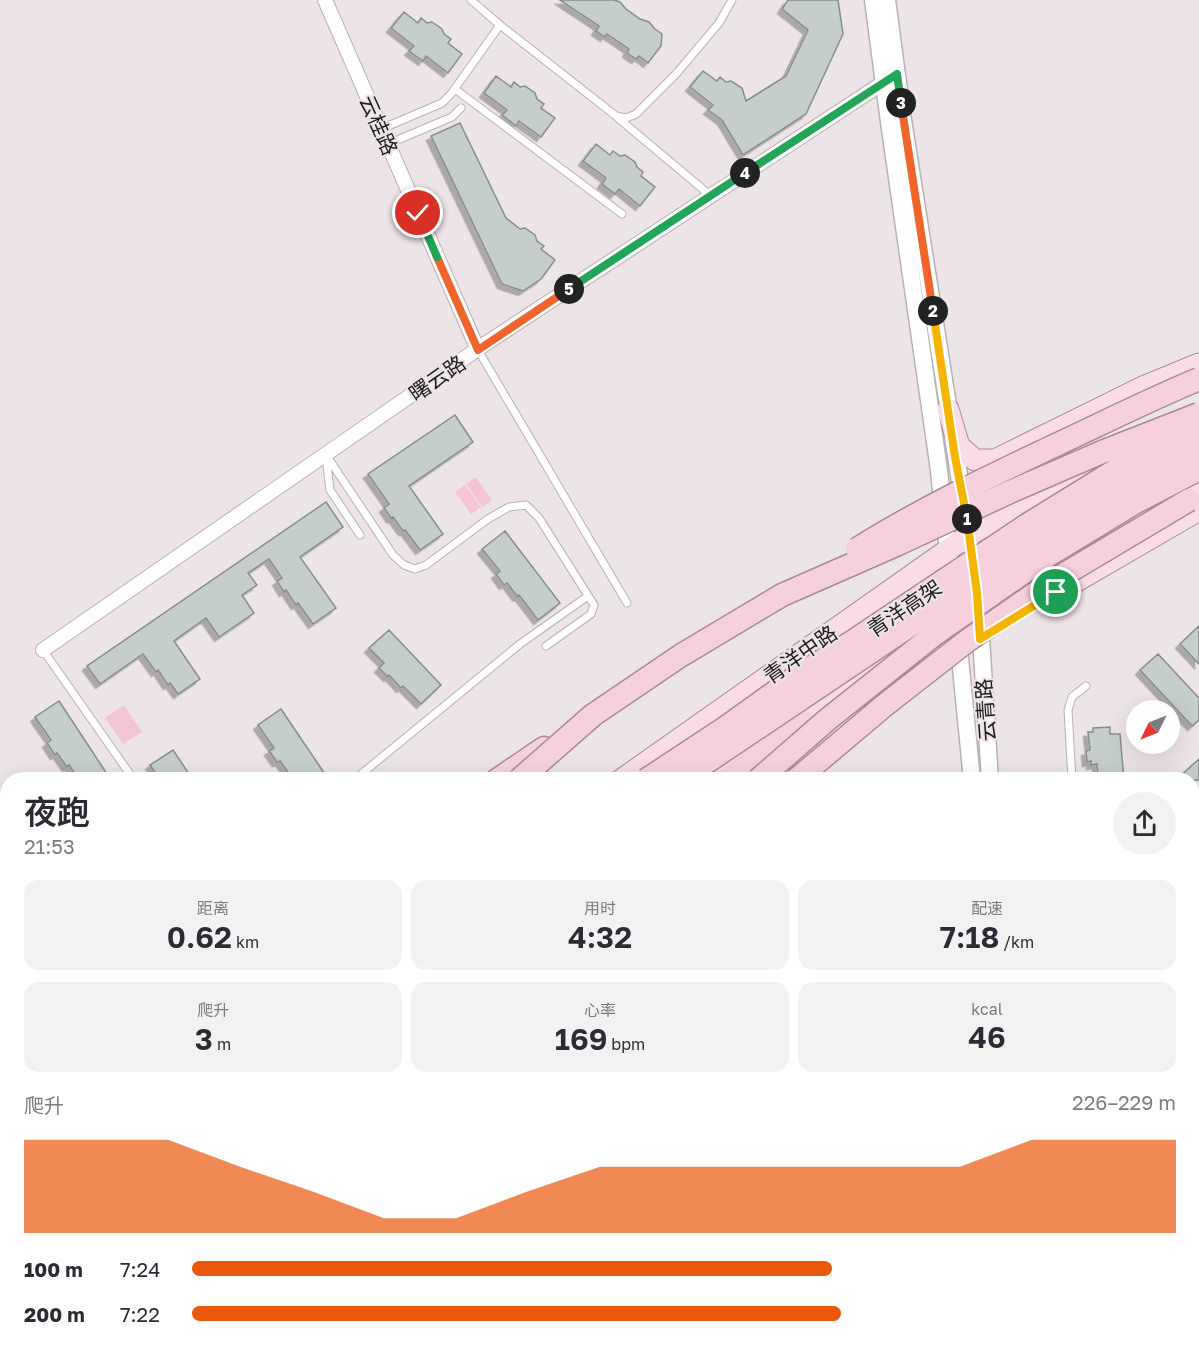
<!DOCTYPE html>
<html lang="zh">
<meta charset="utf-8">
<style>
:root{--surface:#fff;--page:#f2f2f3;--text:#2b2b33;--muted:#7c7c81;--accent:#ea580c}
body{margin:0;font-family:"Golos Text","Noto Sans SC",sans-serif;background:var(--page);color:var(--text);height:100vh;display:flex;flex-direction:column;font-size:22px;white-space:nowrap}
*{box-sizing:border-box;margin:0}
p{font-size:20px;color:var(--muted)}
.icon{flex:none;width:33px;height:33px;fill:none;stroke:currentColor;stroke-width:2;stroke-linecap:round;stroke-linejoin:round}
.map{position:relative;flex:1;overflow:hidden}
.side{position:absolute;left:0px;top:772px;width:1200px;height:578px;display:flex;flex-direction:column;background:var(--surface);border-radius:24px 24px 0 0;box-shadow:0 6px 24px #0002}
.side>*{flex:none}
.needle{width:39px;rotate:227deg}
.fabs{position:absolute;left:1126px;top:700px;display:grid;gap:12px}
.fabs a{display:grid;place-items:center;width:54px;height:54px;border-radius:50%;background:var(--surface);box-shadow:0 6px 24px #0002;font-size:30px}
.pin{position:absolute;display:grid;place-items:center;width:51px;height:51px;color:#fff;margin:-26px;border:3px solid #fff;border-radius:50%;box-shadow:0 2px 6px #0007}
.km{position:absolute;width:30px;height:30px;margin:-15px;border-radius:50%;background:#222;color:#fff;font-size:16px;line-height:30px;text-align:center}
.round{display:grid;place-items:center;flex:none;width:63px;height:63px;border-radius:32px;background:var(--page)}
.headline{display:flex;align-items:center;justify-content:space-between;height:102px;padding:0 24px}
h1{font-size:33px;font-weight:600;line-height:45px}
.metrics{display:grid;grid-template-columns:repeat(3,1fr);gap:9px;height:102px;padding:6px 24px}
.metrics div{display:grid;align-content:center;border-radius:15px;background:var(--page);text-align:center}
.metrics b{font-size:30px;font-weight:600}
.metrics small{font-size:16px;font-weight:400}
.metrics p{font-size:16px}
.chart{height:168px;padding:12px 24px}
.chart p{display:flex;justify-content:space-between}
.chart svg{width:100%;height:108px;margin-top:6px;fill:var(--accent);opacity:.7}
ul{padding:0 24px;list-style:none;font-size:20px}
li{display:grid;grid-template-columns:96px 72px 1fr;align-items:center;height:45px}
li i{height:15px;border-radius:8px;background:var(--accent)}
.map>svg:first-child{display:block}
</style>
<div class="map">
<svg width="1199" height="1349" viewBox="0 0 1199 1349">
<defs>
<filter id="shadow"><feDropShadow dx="-4.5" dy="4.5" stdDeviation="0" flood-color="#0004"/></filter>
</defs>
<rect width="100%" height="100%" fill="#ede4e7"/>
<path fill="#f4c3d4" d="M 476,477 L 492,500 L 482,507 L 466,484 Z
M 465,485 L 481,507 L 471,514 L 455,492 Z
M 124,705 L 142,732 L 123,744 L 105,718 Z"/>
<path fill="#c5cecc" stroke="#868e8c" stroke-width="1.5" filter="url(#shadow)" d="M 560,0 L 614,0 L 620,2 L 626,9 L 640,19 L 649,22 L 655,29 L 662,34 L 661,46 L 648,63 L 639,56 L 636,59 L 627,53 L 629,49 L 607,34 L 605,37 L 596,31 L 599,26 Z
M 788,0 L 838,0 L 843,34 L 806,114 L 743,155 L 722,120 L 708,110 L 713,105 L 690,87 L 703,71 L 717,81 L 720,77 L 726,82 L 731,81 L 742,88 L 746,101 L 786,76 L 808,30 L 782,9 Z
M 404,12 L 418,23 L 421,18 L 427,23 L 432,22 L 442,29 L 444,34 L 451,39 L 448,43 L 462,54 L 448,73 L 426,56 L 423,61 L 409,51 L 414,46 L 391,28 Z
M 496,76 L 511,87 L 514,82 L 520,87 L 525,86 L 535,93 L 537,99 L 544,104 L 541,108 L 555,118 L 541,137 L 519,121 L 516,126 L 502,115 L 507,110 L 484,93 Z
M 460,123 L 506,218 L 520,229 L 525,228 L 535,235 L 537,241 L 544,246 L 541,249 L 555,260 L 541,279 L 523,291 L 502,284 L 431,136 Z
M 596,144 L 610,155 L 613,151 L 620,156 L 625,155 L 635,162 L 637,167 L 643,172 L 641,176 L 655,187 L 640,206 L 619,189 L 615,194 L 602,184 L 606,178 L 583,161 Z
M 455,415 L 473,442 L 409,486 L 443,534 L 420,550 L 405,530 L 403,531 L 393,517 L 391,518 L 384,508 L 389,504 L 368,474 Z
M 326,502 L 343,527 L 300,557 L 336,608 L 313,624 L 298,603 L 296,605 L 286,590 L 284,592 L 277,581 L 282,578 L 269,559 L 248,573 L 257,585 L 242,595 L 254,613 L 219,637 L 206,618 L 174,641 L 200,679 L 178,694 L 170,683 L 168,685 L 158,670 L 156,672 L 143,654 L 100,684 L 87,666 Z
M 505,531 L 560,603 L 538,620 L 519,595 L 517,596 L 507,583 L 504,585 L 496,574 L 500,571 L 482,549 Z
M 1199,626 L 1199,664 L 1180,644 Z
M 389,630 L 441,685 L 421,704 L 403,686 L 401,688 L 389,675 L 388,677 L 379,668 L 384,663 L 369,648 Z
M 1158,654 L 1199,698 L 1199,720 L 1192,726 L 1140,670 Z
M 59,701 L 111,780 L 79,780 L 69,765 L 67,767 L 57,753 L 55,755 L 47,743 L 51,740 L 35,717 Z
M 281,709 L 329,780 L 296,780 L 292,773 L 290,775 L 280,761 L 277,762 L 269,751 L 274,748 L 258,725 Z
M 1110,727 L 1110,734 L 1120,734 L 1124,780 L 1098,780 L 1097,764 L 1091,765 L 1091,761 L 1087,762 L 1086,751 L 1090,750 L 1088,732 L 1093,732 L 1093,728 Z
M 173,750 L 193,780 L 160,780 L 150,765 Z
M 1199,759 L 1199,780 L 1176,780 Z"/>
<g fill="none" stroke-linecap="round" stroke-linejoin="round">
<defs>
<path id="service" d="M 471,0 L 500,25 L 616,116 L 626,118 L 636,114 L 676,74 L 719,23 L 732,0
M 455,89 L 622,214
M 618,118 L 711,196
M 381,129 L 442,103 L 451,94 L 500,25
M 388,144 L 452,117 L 461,108
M 478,350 L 627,603
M 326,455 L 393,555 L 404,565 L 415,569 L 426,565 L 488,519 L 509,507 L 526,505 L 539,518 L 594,605 L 591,614 L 546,646
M 326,457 L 330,490 L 360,535
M 43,650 L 134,780
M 354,780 L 520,644 L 588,596
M 1072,780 L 1068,710 L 1072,697 L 1086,686
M 1192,1158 L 1199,1164
M 1192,1322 L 1199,1321
M 682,1342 L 688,1349
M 466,1349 L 470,1342
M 819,1349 L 826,1342
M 1102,1349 L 1109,1342"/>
<path id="minor" d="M 325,0 L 478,350
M 43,650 L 482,346 L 892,77"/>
<path id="tertiary" d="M 873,0 L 889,122 L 938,463 L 952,585
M 887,0 L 903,120 L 974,570
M 980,622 L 990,780
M 958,638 L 972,780
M 1192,1268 L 1199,1267
M 1192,1283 L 1199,1282
M 1017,1342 L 1018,1349
M 1037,1342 L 1038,1349"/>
<path id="primary" d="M 948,409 L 959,446 L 975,460 L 995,460 L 1143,387 L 1199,364
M 1049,597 L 1199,510
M 898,676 C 974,620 1051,563 1134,516 C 1155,504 1177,494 1199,483
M 787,730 L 802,721 L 898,650
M 621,780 L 969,535 L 1089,467
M 698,780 L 760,745
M 0,1090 L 8,1101
M 0,1233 L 8,1261
M 21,1342 L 22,1349
M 58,1349 L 60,1342"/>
<path id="trunk" d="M 497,780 L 544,748
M 726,780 L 802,721
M 0,861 L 8,869
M 0,952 L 8,951
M 0,974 L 8,973
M 0,1222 L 8,1216
M 0,1284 L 8,1279
M 264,1342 L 264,1349
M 0,1343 L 2,1349
M 108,1349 L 111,1342
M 317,1349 L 321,1342
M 368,1349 L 370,1342"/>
</defs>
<use href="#service" stroke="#b9b1b4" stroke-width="9"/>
<use href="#minor" stroke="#b9b1b4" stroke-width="16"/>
<use href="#tertiary" stroke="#b9b1b4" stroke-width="19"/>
<use href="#primary" stroke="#aa8a95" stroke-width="23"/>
<use href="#trunk" stroke="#aa8a95" stroke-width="25"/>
<use href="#service" stroke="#fff" stroke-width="7"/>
<use href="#minor" stroke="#fff" stroke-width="14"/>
<use href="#tertiary" stroke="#fff" stroke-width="16"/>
<use href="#primary" stroke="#f9dce6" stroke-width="21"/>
<use href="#trunk" stroke="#f7d0de" stroke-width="22"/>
<defs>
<path id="trunk-bridge" d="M 857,549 C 921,509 990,476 1058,444 C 1105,422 1151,399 1199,379
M 519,780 L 593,715 L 680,656 L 782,595 L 896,545 L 1012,491 L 1102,452 L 1199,414
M 646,780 L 725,728 L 796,677 L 858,638 L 1027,525 L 1116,470 L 1198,427
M 680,780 L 1037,540 L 1125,486 L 1199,448
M 758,780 L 828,719 L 935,634 L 1047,556 L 1134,503 L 1199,469
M 796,780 L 885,705 L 967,641 L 1053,581 L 1189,500
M 0,1243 L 8,1238"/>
</defs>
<use href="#trunk-bridge" stroke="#aa8a95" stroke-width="25" stroke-linecap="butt"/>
<use href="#trunk-bridge" stroke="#f7d0de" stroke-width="22"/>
</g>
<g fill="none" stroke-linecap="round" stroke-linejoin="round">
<defs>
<path id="split-1" d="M 967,519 L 977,593 L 980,639 L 1056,592"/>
<path id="split-2" d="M 933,311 L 955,457 L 967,519"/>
<path id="split-3" d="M 901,103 L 933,311"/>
<path id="split-4" d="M 745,173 L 897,74 L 901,103"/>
<path id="split-5" d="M 569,289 L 745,173"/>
<path id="split-6" d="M 437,257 L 478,350 L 569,289"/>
<path id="split-7" d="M 418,213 L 437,257"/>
</defs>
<use href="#split-1" stroke="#fff" stroke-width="12"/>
<use href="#split-2" stroke="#fff" stroke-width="12"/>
<use href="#split-3" stroke="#fff" stroke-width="12"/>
<use href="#split-4" stroke="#fff" stroke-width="12"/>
<use href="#split-5" stroke="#fff" stroke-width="12"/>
<use href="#split-6" stroke="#fff" stroke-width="12"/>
<use href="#split-7" stroke="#fff" stroke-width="12"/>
<use href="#split-1" stroke="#f5b400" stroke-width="8"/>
<use href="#split-2" stroke="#f5b400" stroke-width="8"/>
<use href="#split-3" stroke="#f0652b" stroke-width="8"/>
<use href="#split-4" stroke="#22a559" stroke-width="8"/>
<use href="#split-5" stroke="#22a559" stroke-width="8"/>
<use href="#split-6" stroke="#f0652b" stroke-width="8"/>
<use href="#split-7" stroke="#22a559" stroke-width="8"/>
</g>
<g text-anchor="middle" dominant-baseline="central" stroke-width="4.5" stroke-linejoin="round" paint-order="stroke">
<g font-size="21" fill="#201d1e" stroke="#ede4e7">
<text transform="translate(379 125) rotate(66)">云桂路</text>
<text transform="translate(437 378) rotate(-35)">曙云路</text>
<text transform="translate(904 608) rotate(-34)">青洋高架</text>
<text transform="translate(800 654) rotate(-35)">青洋中路</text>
<text transform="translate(985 710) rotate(-94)">云青路</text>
</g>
</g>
</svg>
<div class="fabs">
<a><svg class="needle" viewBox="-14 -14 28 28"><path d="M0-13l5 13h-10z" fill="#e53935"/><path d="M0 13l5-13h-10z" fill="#7c7c81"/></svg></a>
</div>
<div class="pin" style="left:1056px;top:592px;background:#1e9e55"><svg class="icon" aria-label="arrive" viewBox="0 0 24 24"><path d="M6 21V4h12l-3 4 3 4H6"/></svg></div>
<div class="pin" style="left:418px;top:213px;background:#d93025"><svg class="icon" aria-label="check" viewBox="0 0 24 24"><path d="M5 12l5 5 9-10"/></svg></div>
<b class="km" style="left:967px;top:519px">1</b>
<b class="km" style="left:933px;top:311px">2</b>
<b class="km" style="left:901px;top:103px">3</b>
<b class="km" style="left:745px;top:173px">4</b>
<b class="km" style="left:569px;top:289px">5</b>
<section class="side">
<div class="headline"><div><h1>夜跑</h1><p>21:53</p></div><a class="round"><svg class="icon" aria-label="share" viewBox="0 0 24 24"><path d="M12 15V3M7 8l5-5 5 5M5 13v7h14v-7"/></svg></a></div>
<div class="metrics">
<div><p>距离</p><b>0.62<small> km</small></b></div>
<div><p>用时</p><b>4:32</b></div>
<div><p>配速</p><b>7:18<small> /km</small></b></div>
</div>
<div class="metrics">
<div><p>爬升</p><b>3<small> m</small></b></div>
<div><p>心率</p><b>169<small> bpm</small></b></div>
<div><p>kcal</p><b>46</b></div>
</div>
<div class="chart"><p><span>爬升</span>226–229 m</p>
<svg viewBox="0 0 160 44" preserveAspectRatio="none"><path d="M0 44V6L10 6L20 6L30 17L40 27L50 38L60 38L70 27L80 17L90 17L100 17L110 17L120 17L130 17L140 6L150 6L160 6V44z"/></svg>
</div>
<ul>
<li><b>100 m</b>7:24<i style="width:65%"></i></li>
<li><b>200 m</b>7:22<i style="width:66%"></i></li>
</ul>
</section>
</div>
